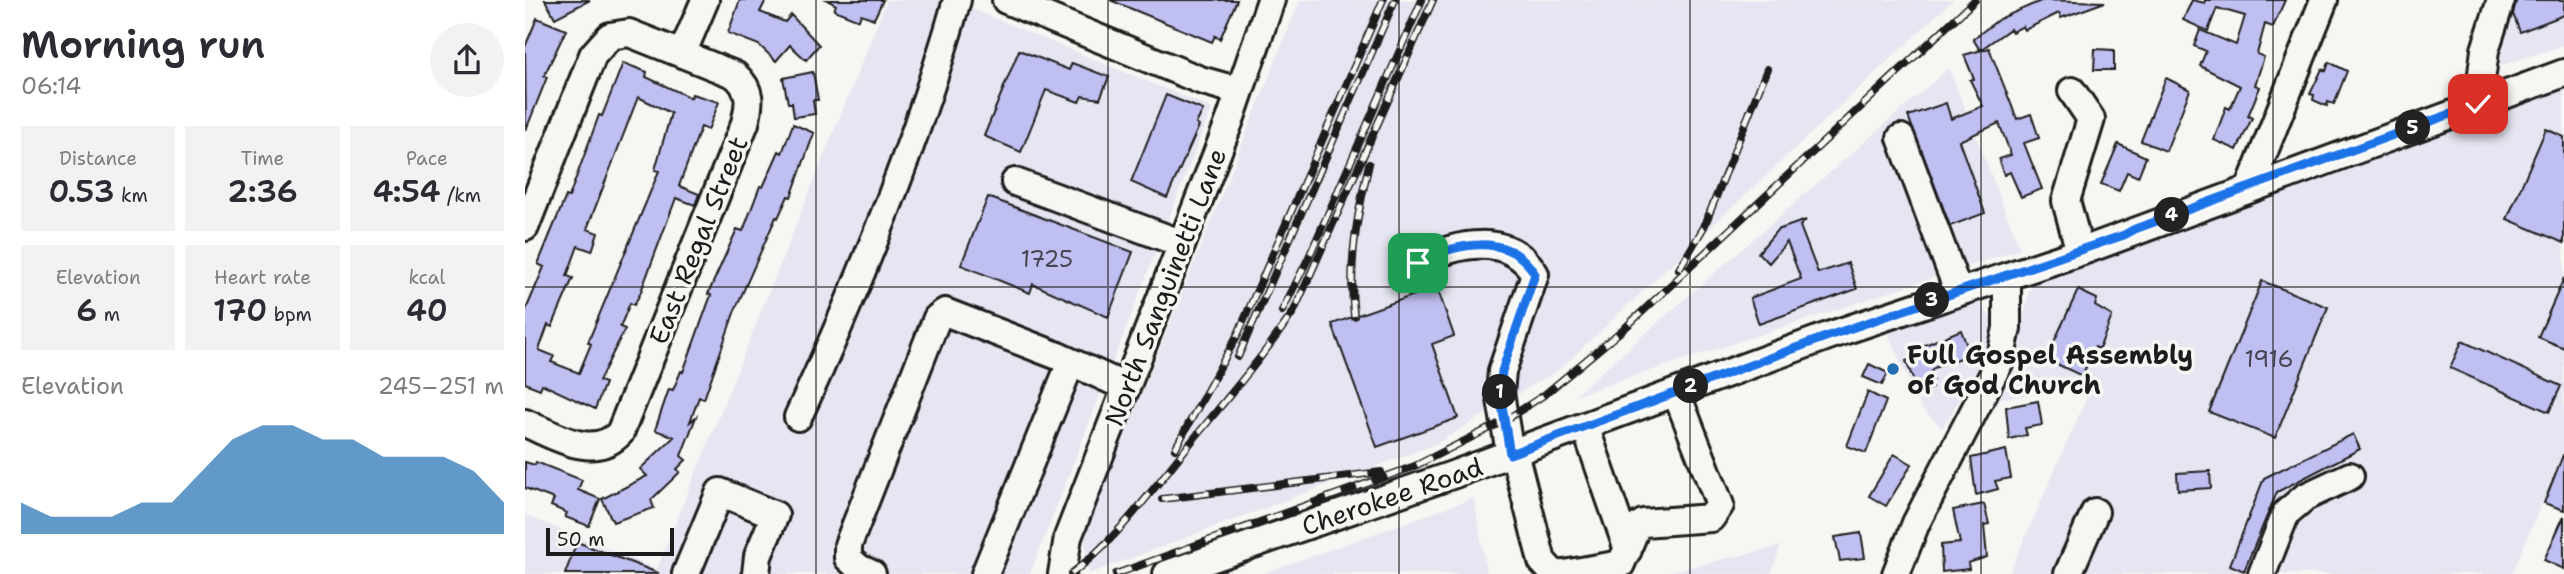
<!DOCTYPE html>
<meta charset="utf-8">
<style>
:root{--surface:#fff;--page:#f2f2f3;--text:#2b2b33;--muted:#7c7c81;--accent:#1f6fb2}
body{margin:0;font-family:"Shantell Sans",sans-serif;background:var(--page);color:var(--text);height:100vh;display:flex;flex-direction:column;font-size:26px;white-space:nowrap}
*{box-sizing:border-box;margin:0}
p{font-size:23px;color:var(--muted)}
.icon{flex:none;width:38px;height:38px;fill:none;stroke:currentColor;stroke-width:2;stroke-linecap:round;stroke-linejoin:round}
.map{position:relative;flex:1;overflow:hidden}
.panel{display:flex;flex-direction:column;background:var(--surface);width:525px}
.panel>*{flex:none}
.scale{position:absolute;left:21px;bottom:18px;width:128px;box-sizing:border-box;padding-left:7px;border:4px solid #1c1c1c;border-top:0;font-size:19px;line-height:24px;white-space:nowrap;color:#1c1c1c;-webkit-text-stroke:5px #f6f6f2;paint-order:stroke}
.pin{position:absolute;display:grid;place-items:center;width:60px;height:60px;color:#fff;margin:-30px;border-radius:14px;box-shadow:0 4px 10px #0006}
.km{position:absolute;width:35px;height:35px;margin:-18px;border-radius:50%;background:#222;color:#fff;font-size:19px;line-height:35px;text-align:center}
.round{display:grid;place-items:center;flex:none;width:74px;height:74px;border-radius:37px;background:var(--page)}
.summary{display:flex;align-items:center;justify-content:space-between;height:119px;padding:0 21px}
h1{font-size:38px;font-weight:600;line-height:52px}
.metrics{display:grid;grid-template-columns:repeat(3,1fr);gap:10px;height:119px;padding:7px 21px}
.metrics div{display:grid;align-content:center;border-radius:0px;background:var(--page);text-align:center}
.metrics b{font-size:30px;font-weight:600}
.metrics small{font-size:19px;font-weight:400}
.metrics p{font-size:19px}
.chart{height:196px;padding:14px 21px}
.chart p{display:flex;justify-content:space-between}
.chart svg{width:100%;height:126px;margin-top:7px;fill:var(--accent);opacity:.7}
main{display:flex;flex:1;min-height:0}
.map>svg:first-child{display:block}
</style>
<main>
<section class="panel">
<div class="summary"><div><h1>Morning run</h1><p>06:14</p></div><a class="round"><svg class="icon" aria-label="share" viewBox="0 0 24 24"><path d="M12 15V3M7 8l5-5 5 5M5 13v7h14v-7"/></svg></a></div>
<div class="metrics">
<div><p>Distance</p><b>0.53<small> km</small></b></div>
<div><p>Time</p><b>2:36</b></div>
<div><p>Pace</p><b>4:54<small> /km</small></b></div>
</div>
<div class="metrics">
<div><p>Elevation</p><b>6<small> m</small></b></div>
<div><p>Heart rate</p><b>170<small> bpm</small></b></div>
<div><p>kcal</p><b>40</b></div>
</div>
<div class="chart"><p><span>Elevation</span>245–251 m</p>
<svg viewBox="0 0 160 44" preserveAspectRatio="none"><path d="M0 44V33L10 38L20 38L30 38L40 33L50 33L60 22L70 11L80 6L90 6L100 11L110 11L120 17L130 17L140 17L150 22L160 33V44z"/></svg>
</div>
</section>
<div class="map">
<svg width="2039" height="574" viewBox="0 0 2039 574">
<rect width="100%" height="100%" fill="#f6f6f2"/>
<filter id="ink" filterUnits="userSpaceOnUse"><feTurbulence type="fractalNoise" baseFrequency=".0143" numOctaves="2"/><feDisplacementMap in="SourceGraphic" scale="14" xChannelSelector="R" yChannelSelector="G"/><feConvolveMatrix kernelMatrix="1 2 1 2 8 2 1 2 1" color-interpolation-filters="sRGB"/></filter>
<g filter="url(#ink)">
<path fill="#e6e6f2" d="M 362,0 L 425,0 L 687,108 L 505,574 L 0,574 L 0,515 L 132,569 Z
M 775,0 L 1428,0 L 1036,368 L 911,444 L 564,574 L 559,537 Z
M 1982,0 L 2039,0 L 2039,45 L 1959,71 Z
M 1424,68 L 1495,249 L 1049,396 Z
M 2039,88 L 2039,450 L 1987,574 L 1484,574 L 1566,388 L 1472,399 L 1499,320 L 1504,289 L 1518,277 Z
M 1453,300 L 1468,321 L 1462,354 L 1417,428 L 1396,408 L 1361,329 Z
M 949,498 L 962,574 L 737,574 Z
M 1256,546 L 1246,574 L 1135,574 Z"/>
<path fill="#c0bff1" stroke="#1c1c1c" stroke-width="2" fill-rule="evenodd" d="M 20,0 L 65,0 L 30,18 Z
M 215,0 L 241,0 L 235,12 L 260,22 L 266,15 L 294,45 L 281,60 L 265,45 L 251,61 L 234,45 L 203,33 Z
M 302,0 L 358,0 L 349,19 L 336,14 L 334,20 L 309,10 L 311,5 Z
M 585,0 L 712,0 L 695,39 L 690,36 L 687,42 Z
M 1518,0 L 1580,2 L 1536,18 L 1534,13 L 1500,30 L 1498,26 L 1487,32 L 1485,29 L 1455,50 L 1448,39 L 1474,19 Z
M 1667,0 L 1680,3 L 1680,0 L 1760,0 L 1748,27 L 1740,24 L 1732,54 L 1739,57 L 1730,85 L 1735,87 L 1723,116 L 1727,118 L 1712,150 L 1689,140 L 1701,107 L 1705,109 L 1715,86 L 1675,66 L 1681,51 L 1669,46 L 1675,30 L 1711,45 L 1720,16 L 1692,8 L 1683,31 L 1658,20 Z
M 1991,0 L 2039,0 L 2039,15 L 1995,32 L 1988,14 Z
M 12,18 L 41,30 L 19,76 L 22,77 L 1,130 L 0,47 Z
M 1464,48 L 1492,119 L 1506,114 L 1514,138 L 1499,143 L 1517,189 L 1496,197 L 1485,172 L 1479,175 L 1474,159 L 1486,155 L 1474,123 L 1434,141 L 1460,213 L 1425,226 L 1383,116 L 1421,103 L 1426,119 L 1458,106 L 1445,80 L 1449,79 L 1439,55 Z
M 1570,49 L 1589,50 L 1589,70 L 1569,70 Z
M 494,50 L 544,70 L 547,63 L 584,77 L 575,99 L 557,96 L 554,102 L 521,90 L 496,152 L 459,136 Z
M 1804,62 L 1822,71 L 1809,104 L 1803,102 L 1802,106 L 1788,100 L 1789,95 L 1785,94 L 1797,69 L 1801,71 Z
M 98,63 L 122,72 L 121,77 L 166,98 L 167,94 L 194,102 L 183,130 L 176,127 L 154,186 L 174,194 L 170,205 L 151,198 L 115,294 L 109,305 L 105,303 L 95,327 L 100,329 L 74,381 L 80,383 L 70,409 L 17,384 L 15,389 L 0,383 L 0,312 L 19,267 L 13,264 L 22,242 L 41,196 L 44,197 L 74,115 L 77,116 ZM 113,97 L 146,113 L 130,170 L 134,171 L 63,342 L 66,344 L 54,373 L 26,362 L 29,356 L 14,350 L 23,325 L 27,327 L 48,278 L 42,276 L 53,246 L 67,251 L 73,233 L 62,229 Z
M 288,72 L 293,100 L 288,100 L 290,114 L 269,117 L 267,103 L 263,103 L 258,78 Z
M 1641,78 L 1665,90 L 1641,151 L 1616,141 Z
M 641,95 L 678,110 L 671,124 L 674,126 L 642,198 L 606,182 Z
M 268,124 L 289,133 L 266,197 L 263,196 L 253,218 L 251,217 L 210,310 L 179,399 L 174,397 L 165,422 L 171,417 L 156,456 L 161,460 L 152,469 L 155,472 L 126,500 L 129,508 L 88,522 L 77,499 L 122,476 L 115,469 L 149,437 L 130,430 L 144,389 L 148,390 L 156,371 L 158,372 L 186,295 L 183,294 L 212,229 L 218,231 L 235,186 L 238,187 L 254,151 L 257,153 Z
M 2021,129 L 2039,137 L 2039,243 L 1982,219 Z
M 1593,144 L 1621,157 L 1613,177 L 1602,172 L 1594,191 L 1576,184 Z
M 463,197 L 608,252 L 583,317 L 508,284 L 505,293 L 436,265 Z
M 1281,220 L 1275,226 L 1293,273 L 1323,263 L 1332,289 L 1234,324 L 1225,298 L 1276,279 L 1262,242 L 1244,263 L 1233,253 L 1252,230 Z
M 2039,278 L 2039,348 L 2013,337 Z
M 1737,281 L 1803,307 L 1750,438 L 1684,412 Z
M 912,287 L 929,336 L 907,344 L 933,418 L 852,447 L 807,324 Z
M 1553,290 L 1572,299 L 1570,306 L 1587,316 L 1574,349 L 1570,347 L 1557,376 L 1521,359 Z
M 1436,330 L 1445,354 L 1409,368 L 1405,373 L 1408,380 L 1404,381 L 1407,388 L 1394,394 L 1381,361 L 1393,356 L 1390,349 Z
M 1937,341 L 2036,386 L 2024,412 L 1925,368 Z
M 1344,364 L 1363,373 L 1357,385 L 1338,377 Z
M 1343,392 L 1361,401 L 1341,453 L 1322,446 Z
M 1513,401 L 1517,425 L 1500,428 L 1502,435 L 1484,439 L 1481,407 Z
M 1828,434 L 1835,449 L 1752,492 L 1719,571 L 1705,565 L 1739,478 Z
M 1481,450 L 1486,478 L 1470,481 L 1473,489 L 1451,495 L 1446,458 Z
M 1369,454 L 1387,464 L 1361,506 L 1344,496 Z
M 2038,455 L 2039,455 L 2039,510 L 2019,503 Z
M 0,462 L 10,465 L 11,462 L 57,480 L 53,490 L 75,499 L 64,526 L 40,517 L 42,513 L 26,506 L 29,499 L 0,488 Z
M 1685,471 L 1686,488 L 1653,490 L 1652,473 Z
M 1459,504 L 1464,524 L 1459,525 L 1462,557 L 1443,563 L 1444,569 L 1417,572 L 1416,545 L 1435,543 L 1428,510 Z
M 2039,516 L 2039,569 L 2019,560 Z
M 1336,533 L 1340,558 L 1315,561 L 1310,537 Z
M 52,542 L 133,573 L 132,574 L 40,574 Z"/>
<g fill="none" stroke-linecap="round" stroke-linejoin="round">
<defs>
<path id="minor" d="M 481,0 L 675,80 L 714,91
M 157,54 L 180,0
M 1547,91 L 1566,119 L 1541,201 L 1555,252
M 1953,104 L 1960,50 L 1976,0
M 1376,138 L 1433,291
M 490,182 L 655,243
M 1725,187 L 1799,0
M 0,227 L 68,55 L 85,36 L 104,33 L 210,75 C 227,90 225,103 220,123 L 95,433 C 68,461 29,435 0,423
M 893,263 C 930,243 984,231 1010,274 L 977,371 L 975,393 L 985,454
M 273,417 C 333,287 393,139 432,0
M 1060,426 L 1103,550
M 989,452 L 1017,561 L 1028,573 L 1035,574
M 161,574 L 195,492 L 250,515 L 233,556 L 231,574
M 347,574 L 334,568 L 323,558 L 323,545 L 412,318 L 420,312 L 533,356 L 601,387
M 460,574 L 546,362
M 537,574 L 543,537 L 705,120 L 746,0
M 642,574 L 927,475 L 1306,335 L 1555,252 L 2039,73
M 1039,574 L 1096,564 L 1111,528 L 1118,523 L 1186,518 L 1195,505 L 1151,392
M 1371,574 L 1391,523 L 1475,361 L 1482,328 L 1482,276
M 1543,574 L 1570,512
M 1737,574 L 1761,513 L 1780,497 L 1825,476"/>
</defs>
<use href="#minor" stroke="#1c1c1c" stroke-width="32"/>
<use href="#minor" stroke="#f6f6f2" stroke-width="26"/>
<defs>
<path id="rail" d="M 1154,269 L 1179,227 L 1242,69
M 757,311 L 783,259 L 897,0
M 829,316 C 823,263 832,216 844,164
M 713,357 L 870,0
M 650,449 L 713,334 L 858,0
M 637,499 L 856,472
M 546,574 C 591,540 624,494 659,451 C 696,405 736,360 769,311 L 908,0
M 591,574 L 890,466 L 979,421 L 1019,395 L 1102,326 L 1450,0"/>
</defs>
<use href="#rail" stroke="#1c1c1c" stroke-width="8"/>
<use href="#rail" stroke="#f6f6f2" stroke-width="5" stroke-dasharray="16" stroke-linecap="butt"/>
</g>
</g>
<g fill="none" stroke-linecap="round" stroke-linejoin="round" filter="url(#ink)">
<defs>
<path id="route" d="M 893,263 C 930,243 984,231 1010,274 L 977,371 L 975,393 L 985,454 L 1306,335 L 1599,235 L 1610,229 L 1953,104"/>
</defs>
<use href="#route" stroke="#fff" stroke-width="14"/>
<use href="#route" stroke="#1a73e8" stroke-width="9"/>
</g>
<path fill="none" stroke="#1c1c1c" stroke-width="2" stroke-opacity="0.55" d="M 291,0 L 291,574M 583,0 L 583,574M 874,0 L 874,574M 1165,0 L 1165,574M 1456,0 L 1456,574M 1748,0 L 1748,574M 0,287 L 2039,287"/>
<circle fill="#1f6fb2" stroke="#f6f6f2" stroke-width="2.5" cx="1368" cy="369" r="7"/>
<g text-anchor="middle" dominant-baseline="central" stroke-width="7" stroke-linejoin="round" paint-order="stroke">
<g font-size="23" fill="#454551">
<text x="522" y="259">1725</text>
<text x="1744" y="359">1916</text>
</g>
<g font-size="26" fill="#1c1c1c" stroke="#f6f6f2">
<text transform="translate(173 240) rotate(-68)">East Regal Street</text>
<text transform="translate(640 287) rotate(-69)">North Sanguinetti Lane</text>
<text transform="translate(867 496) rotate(-19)">Cherokee Road</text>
</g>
<g font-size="26" font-weight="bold" fill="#1c1c1c" stroke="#f6f6f2" text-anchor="start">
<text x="1382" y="354">Full Gospel Assembly<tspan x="1382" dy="30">of God Church</tspan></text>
</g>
</g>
</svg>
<div class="scale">50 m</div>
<div class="pin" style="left:893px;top:263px;background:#1e9e55"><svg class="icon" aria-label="arrive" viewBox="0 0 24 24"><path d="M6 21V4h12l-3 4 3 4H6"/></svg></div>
<div class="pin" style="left:1953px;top:104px;background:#d93025"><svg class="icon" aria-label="check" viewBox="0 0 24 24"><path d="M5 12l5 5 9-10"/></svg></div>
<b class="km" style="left:975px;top:392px">1</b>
<b class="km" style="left:1166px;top:386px">2</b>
<b class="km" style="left:1407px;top:300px">3</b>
<b class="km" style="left:1647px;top:215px">4</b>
<b class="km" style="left:1888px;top:128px">5</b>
</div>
</main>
